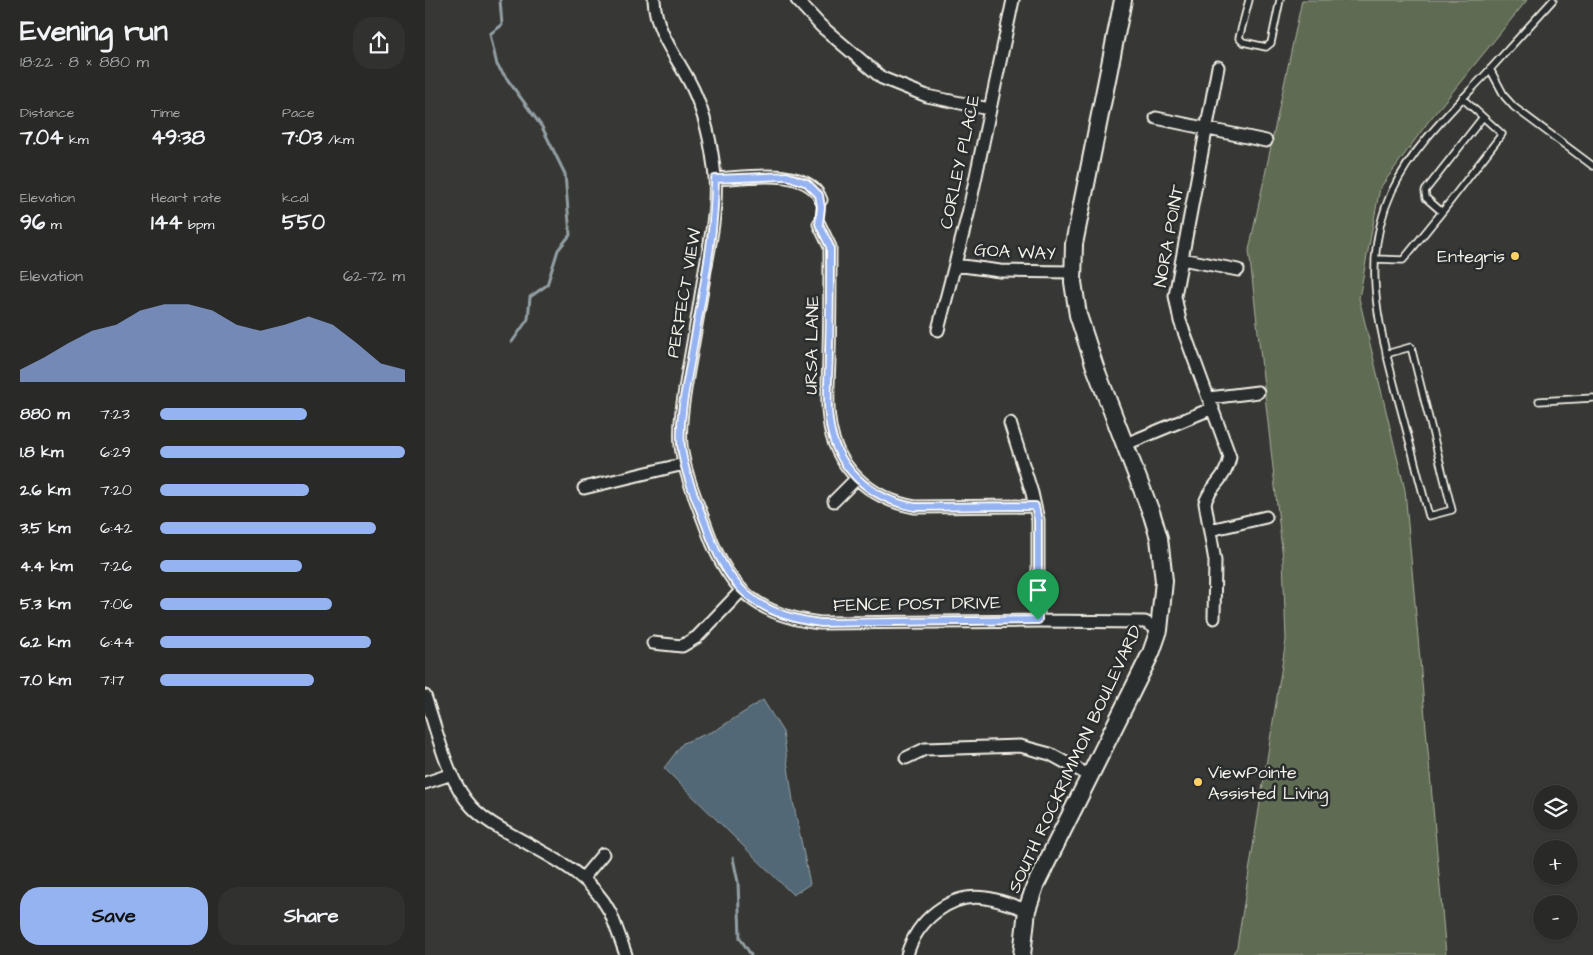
<!DOCTYPE html>
<meta charset="utf-8">
<style>
:root{--surface:#292a28;--page:#313230;--text:#f1f3f6;--muted:#a5a7a8;--line:#454645;--accent:#95b2f1}
body{margin:0;font-family:"Architects Daughter",sans-serif;background:var(--page);color:var(--text);height:100vh;display:flex;flex-direction:column;font-size:19px;white-space:nowrap}
*{box-sizing:border-box;margin:0}
p{font-size:16px;color:var(--muted)}
.icon{flex:none;width:28px;height:28px;fill:none;stroke:currentColor;stroke-width:2;stroke-linecap:round;stroke-linejoin:round}
.map{position:relative;flex:1;overflow:hidden}
.panel{display:flex;flex-direction:column;background:var(--surface);width:425px}
.panel>*{flex:none}
.controls{position:absolute;left:1108px;top:785px;display:grid;gap:10px}
.controls a{display:grid;place-items:center;width:45px;height:45px;border-radius:50%;background:var(--surface);box-shadow:0 1px 4px #0004,0 0 0 1px var(--line);font-size:25px}
.pin{position:absolute;display:grid;place-items:center;width:42px;height:42px;color:#fff;margin:-51px -21px;border-radius:50% 50% 50% 0;rotate:-45deg;box-shadow:0 0 5px #0007}
.pin .icon{rotate:45deg}
.round{display:grid;place-items:center;flex:none;width:52px;height:52px;border-radius:20px;background:var(--page)}
.summary{display:flex;align-items:center;justify-content:space-between;height:85px;padding:0 20px}
h1{font-size:28px;font-weight:700;line-height:38px}
.figures{display:grid;grid-template-columns:repeat(3,1fr);gap:8px;height:85px;padding:5px 20px}
.figures div{display:grid;align-content:center}
.figures b{font-size:21px;font-weight:700}
.figures small{font-size:14px;font-weight:400}
.figures p{font-size:14px}
.chart{height:140px;padding:10px 20px}
.chart p{display:flex;justify-content:space-between}
.chart svg{width:100%;height:90px;margin-top:5px;fill:var(--accent);opacity:.7}
.cta{display:flex;gap:10px;margin-top:auto;padding:10px 20px}
.cta a{flex:1;height:58px;border-radius:20px;background:var(--accent);color:#111;font-size:20px;font-weight:700;line-height:58px;text-align:center}
.cta a+a{background:var(--page);color:var(--text)}
ul{padding:0 20px;list-style:none;font-size:16px}
li{display:grid;grid-template-columns:80px 60px 1fr;align-items:center;height:38px}
li i{height:12px;border-radius:6px;background:var(--accent)}
main{display:flex;flex:1;min-height:0}
.map>svg:first-child{display:block}
</style>
<main>
<section class="panel">
<div class="summary"><div><h1>Evening run</h1><p>18:22 · 8 × 880 m</p></div><a class="round"><svg class="icon" aria-label="share" viewBox="0 0 24 24"><path d="M12 15V3M7 8l5-5 5 5M5 13v7h14v-7"/></svg></a></div>
<div class="figures">
<div><p>Distance</p><b>7.04<small> km</small></b></div>
<div><p>Time</p><b>49:38</b></div>
<div><p>Pace</p><b>7:03<small> /km</small></b></div>
</div>
<div class="figures">
<div><p>Elevation</p><b>96<small> m</small></b></div>
<div><p>Heart rate</p><b>144<small> bpm</small></b></div>
<div><p>kcal</p><b>550</b></div>
</div>
<div class="chart"><p><span>Elevation</span>62–72 m</p>
<svg viewBox="0 0 160 44" preserveAspectRatio="none"><path d="M0 44V38L10 32L20 25L30 19L40 16L50 9L60 6L70 6L80 9L90 16L100 19L110 16L120 12L130 16L140 25L150 35L160 38V44z"/></svg>
</div>
<ul>
<li><b>880 m</b>7:23<i style="width:60%"></i></li>
<li><b>1.8 km</b>6:29<i style="width:100%"></i></li>
<li><b>2.6 km</b>7:20<i style="width:61%"></i></li>
<li><b>3.5 km</b>6:42<i style="width:88%"></i></li>
<li><b>4.4 km</b>7:26<i style="width:58%"></i></li>
<li><b>5.3 km</b>7:06<i style="width:70%"></i></li>
<li><b>6.2 km</b>6:44<i style="width:86%"></i></li>
<li><b>7.0 km</b>7:17<i style="width:63%"></i></li>
</ul>
<div class="cta"><a>Save</a><a>Share</a></div>
</section>
<div class="map">
<svg width="1168" height="955" viewBox="0 0 1168 955">
<rect width="100%" height="100%" fill="#373835"/>
<filter id="ink" filterUnits="userSpaceOnUse"><feTurbulence type="fractalNoise" baseFrequency=".02" numOctaves="2"/><feDisplacementMap in="SourceGraphic" scale="10" xChannelSelector="R" yChannelSelector="G"/><feConvolveMatrix kernelMatrix="1 2 1 2 8 2 1 2 1" color-interpolation-filters="sRGB"/></filter>
<g filter="url(#ink)">
<path fill="#5f6c53" stroke="#aaae9e" d="M 877,0 L 1102,0 L 1003,122 L 955,188 L 934,298 L 980,490 L 1021,955 L 807,955 L 812,947 L 861,640 L 858,559 L 824,250 Z"/>
<path fill="#526876" stroke="#939fa4" d="M 338,700 L 358,732 L 368,801 L 385,884 L 368,895 L 239,768 L 258,743 L 291,730 Z"/>
<g fill="none" stroke-linecap="round" stroke-linejoin="round">
<path stroke="#939fa4" stroke-width="3" d="M 75,0 L 77,25 L 65,34 L 72,65 L 117,127 L 140,174 L 145,235 L 133,250 L 122,285 L 105,297 L 103,319 L 87,342
M 308,858 L 313,882 L 315,938 L 326,955"/>
<defs>
<path id="lane" d="M 824,0 L 814,38 L 818,42 L 841,47 L 846,43 L 855,0
M 1065,69 L 1080,97 L 1089,107 L 1168,166
M 1037,98 L 1077,134 L 1017,212 L 1001,198 L 1000,191 L 1058,117
M 394,224 L 396,200
M 950,259 L 978,260 L 1017,212
M 961,354 L 986,347 L 1027,510 L 1004,516 C 993,476 983,435 972,395 C 954,326 935,261 967,191 C 988,147 1026,111 1059,76 C 1082,51 1105,25 1128,0
M 1114,401 L 1168,398"/>
<path id="street" d="M 229,0 C 231,35 254,59 268,89 C 281,117 287,146 290,177 C 292,208 286,239 280,270 C 275,304 269,337 263,371 C 259,396 254,421 256,446 C 260,476 273,504 283,532 C 304,590 334,616 395,623 L 613,621 L 720,622 L 734,630
M 372,0 L 396,26 L 457,78 L 502,96 L 564,109
M 731,118 L 841,141
M 290,179 C 319,178 383,165 396,200
M 394,224 L 405,247 C 405,283 405,318 404,354 C 404,375 401,398 404,419 C 409,466 444,499 490,507 L 610,506
M 757,259 L 813,270
M 530,265 L 575,271 L 648,272
M 513,330 L 543,214 L 588,0
M 784,398 L 833,392
M 585,423 L 607,493 L 613,520 L 613,621
M 701,444 L 788,408
M 159,488 L 259,464
M 409,501 L 432,478
M 785,530 L 841,517
M 789,618 L 790,561 L 780,503 C 785,485 801,480 805,457 L 755,321 L 750,296 L 793,67
M 228,643 L 257,646 L 272,637 L 316,591
M 0,696 C 12,730 22,781 47,807 C 61,822 80,831 98,841 C 131,859 167,877 185,912 C 191,926 196,941 201,955
M 481,758 L 500,749 L 595,746 L 625,754 L 665,776
M 0,783 L 27,774
M 158,878 L 178,854
M 482,955 C 491,922 524,892 561,898 C 575,900 589,906 602,910"/>
<path id="secondary" d="M 597,955 L 602,910 L 610,886 L 726,653 L 734,630 L 739,581 L 734,538 L 727,515 L 670,367 L 653,315 L 648,282 L 649,244 L 698,0"/>
</defs>
<use href="#lane" stroke="#f4f1e8" stroke-width="9"/>
<use href="#street" stroke="#f4f1e8" stroke-width="15"/>
<use href="#secondary" stroke="#f4f1e8" stroke-width="20"/>
<use href="#lane" stroke="#2a2d2e" stroke-width="5.5"/>
<use href="#street" stroke="#2a2d2e" stroke-width="11"/>
<use href="#secondary" stroke="#2a2d2e" stroke-width="16"/>
</g>
</g>
<g fill="none" stroke-linecap="round" stroke-linejoin="round" filter="url(#ink)">
<defs>
<path id="route" d="M 362,176 L 382,183 L 394,195 L 396,207 L 394,224 L 405,247 C 405,281 405,316 404,350 C 404,372 401,397 404,419 C 409,466 444,499 490,507 L 610,506 L 613,520 L 613,620 L 396,623 C 331,615 303,588 282,528 C 272,501 259,474 256,445 C 254,416 261,387 266,359 C 276,299 290,239 290,179 Z"/>
</defs>
<use href="#route" stroke="#fff" stroke-width="10"/>
<use href="#route" stroke="#95b2f1" stroke-width="6"/>
</g>
<g fill="#ffd166" stroke="#2a2d2e" stroke-width="2">
<circle cx="1090" cy="256" r="5"/>
<circle cx="773" cy="782" r="5"/>
</g>
<g text-anchor="middle" dominant-baseline="central" stroke-width="5" stroke-linejoin="round" paint-order="stroke">
<g font-size="18" fill="#f4f1e8" stroke="#2a2d2e">
<text transform="translate(535 162) rotate(-78)">CORLEY PLACE</text>
<text transform="translate(744 236) rotate(-80)">NORA POINT</text>
<text transform="translate(590 252) rotate(3)">GOA WAY</text>
<text transform="translate(259 293) rotate(-80)">PERFECT VIEW</text>
<text transform="translate(387 345) rotate(-89)">URSA LANE</text>
<text transform="translate(492 604) rotate(-1)">FENCE POST DRIVE</text>
<text transform="translate(650 759) rotate(-65)">SOUTH ROCKRIMMON BOULEVARD</text>
</g>
<g font-size="18" fill="#f4f1e8" stroke="#2a2d2e" text-anchor="end">
<text x="1080" y="256">Entegris</text>
<text x="783" y="772" text-anchor="start">ViewPointe<tspan x="783" dy="21">Assisted Living</tspan></text>
</g>
</g>
</svg>
<div class="controls">
<a><svg class="icon" aria-label="layers" viewBox="0 0 24 24"><path d="M12 4l9 5-9 5-9-5zM3 14l9 5 9-5"/></svg></a>
<a>+</a>
<a>−</a>
</div>
<div class="pin" style="left:613px;top:620px;background:#1e9e55"><svg class="icon" aria-label="arrive" viewBox="0 0 24 24"><path d="M6 21V4h12l-3 4 3 4H6"/></svg></div>
</div>
</main>
